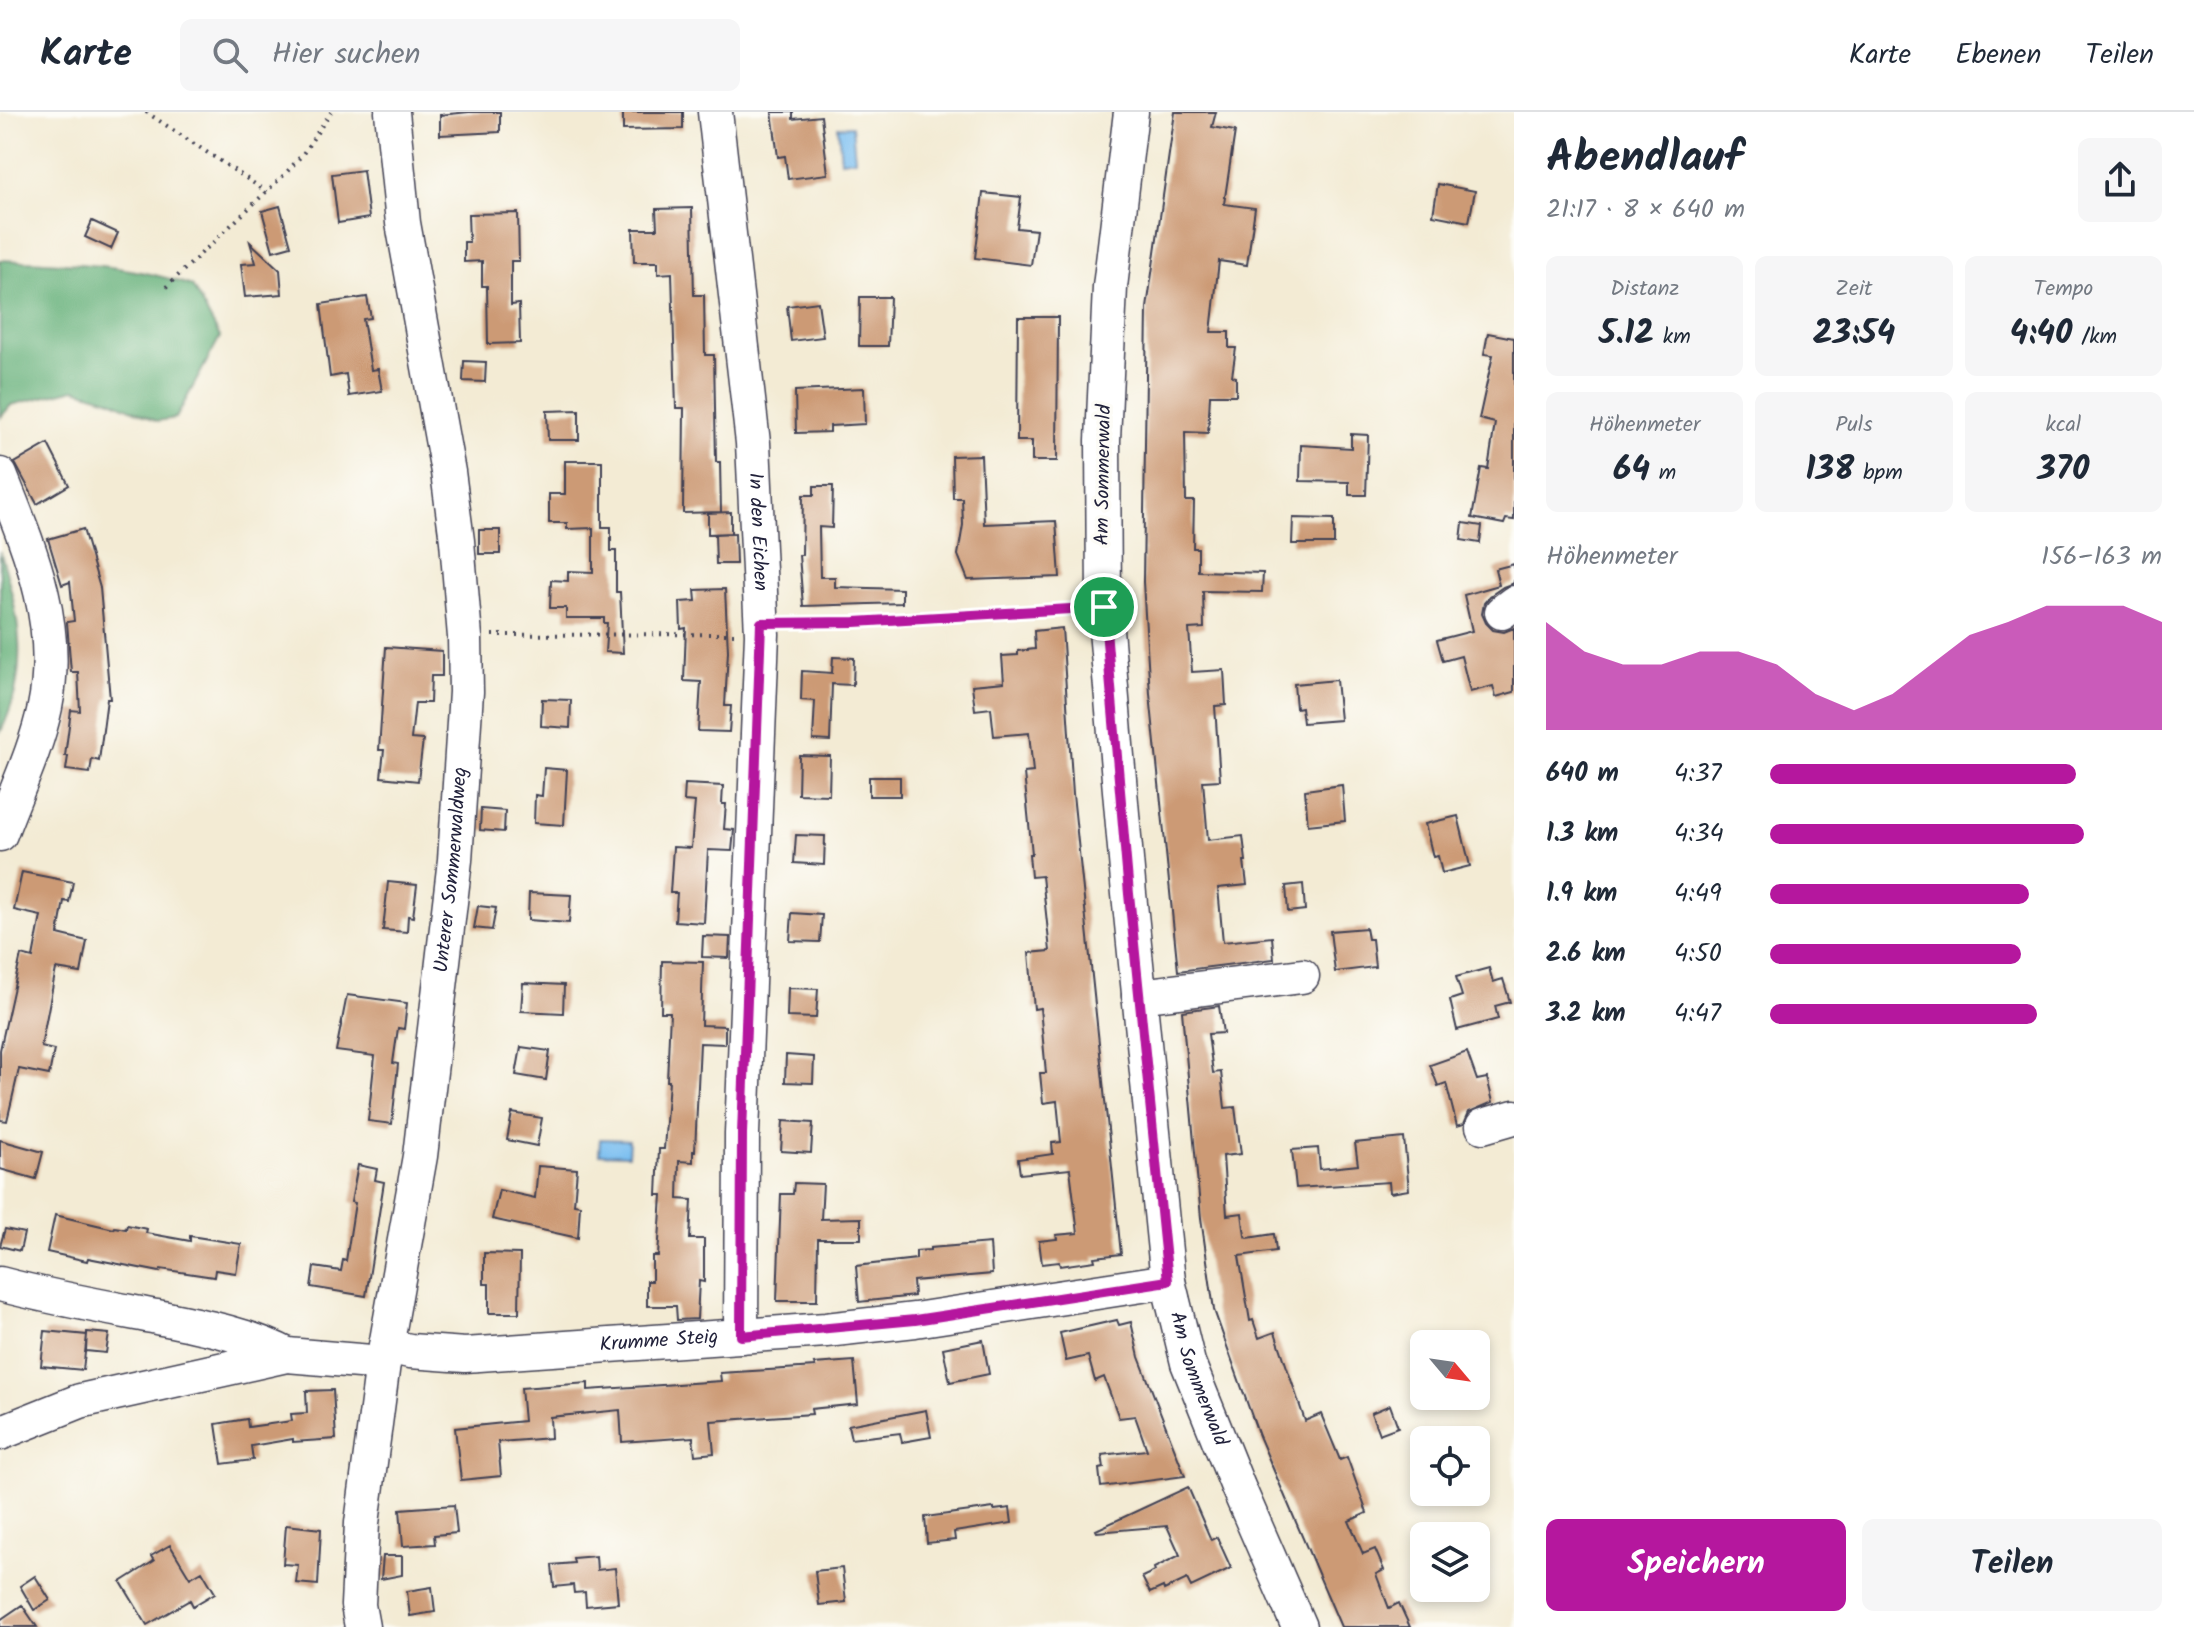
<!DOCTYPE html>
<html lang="de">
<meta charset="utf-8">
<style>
:root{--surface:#fff;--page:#f6f6f7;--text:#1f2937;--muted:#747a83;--line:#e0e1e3;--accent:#b5179e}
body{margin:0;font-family:Kalam,sans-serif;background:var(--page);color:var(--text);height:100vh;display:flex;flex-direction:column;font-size:30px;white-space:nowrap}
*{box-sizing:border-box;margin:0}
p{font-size:26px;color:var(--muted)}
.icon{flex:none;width:44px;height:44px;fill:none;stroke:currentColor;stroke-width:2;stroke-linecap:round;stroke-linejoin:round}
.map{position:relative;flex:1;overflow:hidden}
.details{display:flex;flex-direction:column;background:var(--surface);width:680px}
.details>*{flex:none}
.needle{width:52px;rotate:119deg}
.fabs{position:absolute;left:1410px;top:1218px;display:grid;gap:16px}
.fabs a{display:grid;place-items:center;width:80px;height:80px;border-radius:12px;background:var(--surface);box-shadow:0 4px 12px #0003;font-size:40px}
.pin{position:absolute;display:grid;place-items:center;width:68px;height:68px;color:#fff;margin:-34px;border:4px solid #fff;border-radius:50%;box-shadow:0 2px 8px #0007}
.round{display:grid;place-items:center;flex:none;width:84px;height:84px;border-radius:12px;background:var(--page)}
.head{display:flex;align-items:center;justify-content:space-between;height:136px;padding:0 32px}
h1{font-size:44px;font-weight:700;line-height:60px}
.stats{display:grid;grid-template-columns:repeat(3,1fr);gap:12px;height:136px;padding:8px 32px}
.stats div{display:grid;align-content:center;border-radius:12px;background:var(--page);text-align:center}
.stats b{font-size:34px;font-weight:700}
.stats small{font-size:22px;font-weight:400}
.stats p{font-size:22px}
.chart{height:224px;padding:16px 32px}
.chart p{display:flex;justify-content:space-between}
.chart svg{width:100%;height:144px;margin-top:8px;fill:var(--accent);opacity:.7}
.primary-button{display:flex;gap:16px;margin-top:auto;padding:16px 32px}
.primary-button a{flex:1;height:92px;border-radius:12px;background:var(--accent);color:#fff;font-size:32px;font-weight:700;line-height:92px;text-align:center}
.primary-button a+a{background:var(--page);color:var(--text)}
ul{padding:0 32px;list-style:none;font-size:26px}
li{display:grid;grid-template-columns:128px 96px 1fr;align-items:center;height:60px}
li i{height:20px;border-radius:10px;background:var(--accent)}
header{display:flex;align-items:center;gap:48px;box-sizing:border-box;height:112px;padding:0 40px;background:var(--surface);border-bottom:2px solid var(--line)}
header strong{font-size:38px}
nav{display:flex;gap:44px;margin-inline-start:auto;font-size:28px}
.search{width:560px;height:72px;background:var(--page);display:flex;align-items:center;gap:20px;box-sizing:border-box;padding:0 28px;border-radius:12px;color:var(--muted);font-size:30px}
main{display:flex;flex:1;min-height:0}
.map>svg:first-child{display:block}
</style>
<header>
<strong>Karte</strong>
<div class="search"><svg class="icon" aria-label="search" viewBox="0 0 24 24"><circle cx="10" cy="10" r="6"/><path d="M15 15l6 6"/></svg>Hier suchen</div>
<nav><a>Karte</a><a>Ebenen</a><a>Teilen</a></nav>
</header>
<main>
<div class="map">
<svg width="1514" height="1515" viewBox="0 0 1514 1515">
<rect width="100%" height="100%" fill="#fdfcf7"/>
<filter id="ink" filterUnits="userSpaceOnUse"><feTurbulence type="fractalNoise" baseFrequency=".0125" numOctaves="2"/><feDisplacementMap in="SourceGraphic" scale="16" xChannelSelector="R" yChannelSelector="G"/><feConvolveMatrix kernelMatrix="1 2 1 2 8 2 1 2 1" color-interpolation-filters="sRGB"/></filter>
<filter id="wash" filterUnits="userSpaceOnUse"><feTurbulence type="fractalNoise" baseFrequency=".006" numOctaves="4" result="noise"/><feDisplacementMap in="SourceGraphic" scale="32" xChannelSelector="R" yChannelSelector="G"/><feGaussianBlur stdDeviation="1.8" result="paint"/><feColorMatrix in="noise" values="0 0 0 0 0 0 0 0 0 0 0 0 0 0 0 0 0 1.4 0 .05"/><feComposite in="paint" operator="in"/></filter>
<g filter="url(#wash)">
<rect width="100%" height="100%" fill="#f3ebd4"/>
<path fill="#66b17a" stroke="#446a5a" stroke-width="2" d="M 0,148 C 65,151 130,151 192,174 L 220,225 L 176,306 L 157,309 L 109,287 L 75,277 L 11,293 L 0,306 Z
M 0,439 C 20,502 31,560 0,621 Z"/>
<path fill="#79bef0" stroke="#4e7096" stroke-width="2" d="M 852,14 L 855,47 L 841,49 L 838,15 Z
M 600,1027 L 629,1028 L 628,1043 L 599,1042 Z"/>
<g id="blocks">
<path fill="#cc9a75" d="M 469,0 L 500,0 L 500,20 L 440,23 L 440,3 Z
M 623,0 L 683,0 L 683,17 L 623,18 Z
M 772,0 L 793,0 L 793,7 L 821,4 L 828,62 L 788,67 L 785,44 L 778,45 Z
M 1175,0 L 1216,0 L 1212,15 L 1235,19 L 1224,92 L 1255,96 L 1247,153 L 1219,149 L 1211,220 L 1229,220 L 1229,236 L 1236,236 L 1232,264 L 1236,265 L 1236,283 L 1210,283 L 1208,321 L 1185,320 L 1186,389 L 1194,389 L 1193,436 L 1198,436 L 1198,459 L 1263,461 L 1262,480 L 1203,479 L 1204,516 L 1189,517 L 1192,560 L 1224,558 L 1226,593 L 1215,594 L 1220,668 L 1203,669 L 1208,728 L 1243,724 L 1246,749 L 1244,749 L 1247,773 L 1218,776 L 1223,830 L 1272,825 L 1274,847 L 1178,859 L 1150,582 L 1143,470 L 1147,196 Z
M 363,58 L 369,106 L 338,111 L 332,62 Z
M 1438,72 L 1475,79 L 1469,110 L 1433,103 Z
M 983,81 L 1021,85 L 1017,116 L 1036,118 L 1031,153 L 975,146 Z
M 280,94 L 291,134 L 273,139 L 262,99 Z
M 692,96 L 694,183 L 704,183 L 705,243 L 714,243 L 716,350 L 720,350 L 721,400 L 683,401 L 684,296 L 676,296 L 672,161 L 658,162 L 658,150 L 634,150 L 633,117 L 657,117 L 656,97 Z
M 518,101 L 519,149 L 511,149 L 511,193 L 519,192 L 520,231 L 488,232 L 487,174 L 482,174 L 482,149 L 464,150 L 464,130 L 469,130 L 468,102 Z
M 92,109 L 118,121 L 111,137 L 85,125 Z
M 250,130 L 280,158 L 282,182 L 245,185 L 241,152 L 256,151 Z
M 367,185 L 371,206 L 363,207 L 371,258 L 378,257 L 382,279 L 349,284 L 346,262 L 330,265 L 321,192 Z
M 860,185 L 890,185 L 888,234 L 859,234 Z
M 818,190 L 823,225 L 791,229 L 787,194 Z
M 1018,205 L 1058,205 L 1057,349 L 1032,349 L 1032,329 L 1017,329 Z
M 1488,221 L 1514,226 L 1514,408 L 1506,407 L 1504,412 L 1472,406 L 1481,356 L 1488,357 L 1495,311 L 1479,307 L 1493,243 L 1484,242 Z
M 464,249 L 486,250 L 485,270 L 463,269 Z
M 864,276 L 865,312 L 830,314 L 830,320 L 796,321 L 795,279 Z
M 579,298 L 579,328 L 548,328 L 547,299 Z
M 1351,322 L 1368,323 L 1366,383 L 1349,383 L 1349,370 L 1300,369 L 1301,333 L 1351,336 Z
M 48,332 L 69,373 L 37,392 L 15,351 Z
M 981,343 L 984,412 L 1056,409 L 1060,465 L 968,468 L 958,443 L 963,413 L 962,386 L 953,386 L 952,344 Z
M 565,349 L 602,349 L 602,415 L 611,415 L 611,439 L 616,439 L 616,480 L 620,480 L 623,541 L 605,540 L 607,511 L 604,511 L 604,506 L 566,506 L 566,496 L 550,496 L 551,468 L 568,469 L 568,459 L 593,460 L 593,416 L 567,417 L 567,411 L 549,411 L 549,382 L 565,382 Z
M 814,374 L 833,374 L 832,416 L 819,415 L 820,465 L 835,465 L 835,475 L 902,477 L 902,491 L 803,494 L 799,443 L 802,443 L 803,383 L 814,383 Z
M 731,400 L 731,421 L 708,422 L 708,401 Z
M 1293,406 L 1334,407 L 1334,432 L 1292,432 Z
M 1463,411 L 1482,414 L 1480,431 L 1461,428 Z
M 83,417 L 100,476 L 110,587 L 107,587 L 99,649 L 92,647 L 90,661 L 66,658 L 68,644 L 65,644 L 71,598 L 80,599 L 78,560 L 71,560 L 67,510 L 74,509 L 70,470 L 62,473 L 48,427 Z
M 479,418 L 500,418 L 500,442 L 479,442 Z
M 735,421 L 736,452 L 716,452 L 715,422 Z
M 1514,452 L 1514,471 L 1503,475 L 1490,484 L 1484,491 L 1482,502 L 1486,511 L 1493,518 L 1504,520 L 1514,516 L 1514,580 L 1496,585 L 1493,574 L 1470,580 L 1461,544 L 1443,549 L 1437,528 L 1472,519 L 1464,483 L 1499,473 L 1495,457 Z
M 725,477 L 728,539 L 725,594 L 731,594 L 729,620 L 698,619 L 701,570 L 684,569 L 686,516 L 681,517 L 680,490 L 696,489 L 695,478 Z
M 1062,516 L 1073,682 L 1121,1142 L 1094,1145 L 1095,1149 L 1060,1154 L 1059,1150 L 1042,1152 L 1039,1129 L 1057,1127 L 1056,1123 L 1078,1121 L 1070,1057 L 1020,1062 L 1018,1047 L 1053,1042 L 1052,1031 L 1061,1030 L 1057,989 L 1043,991 L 1040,961 L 1046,961 L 1040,896 L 1034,897 L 1029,841 L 1050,839 L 1042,764 L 1031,765 L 1029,742 L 1032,742 L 1024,661 L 1033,660 L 1029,621 L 994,624 L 991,596 L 975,598 L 972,573 L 1004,570 L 1002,544 L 1018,543 L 1018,539 L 1035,537 L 1034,519 Z
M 386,535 L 442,539 L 442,564 L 431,564 L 430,591 L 415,591 L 411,627 L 423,628 L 418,669 L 381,665 L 384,638 L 379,638 Z
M 833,545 L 854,546 L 853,573 L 832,572 L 830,629 L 813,628 L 815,589 L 801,588 L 802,559 L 832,561 Z
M 1336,568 L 1340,608 L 1303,611 L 1301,595 L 1296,596 L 1294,572 Z
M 542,587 L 571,588 L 570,616 L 541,614 Z
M 799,643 L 830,644 L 829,683 L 798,682 Z
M 544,656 L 567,658 L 564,713 L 534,711 L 535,683 L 542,684 Z
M 869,665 L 900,665 L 900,684 L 869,684 Z
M 685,672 L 723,674 L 722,692 L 726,692 L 724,717 L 734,718 L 732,739 L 708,738 L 704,811 L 675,809 L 677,781 L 670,781 L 673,735 L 691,736 L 695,690 L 684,689 Z
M 1342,673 L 1345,709 L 1308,713 L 1305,678 Z
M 481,697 L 505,699 L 504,720 L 480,718 Z
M 1458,704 L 1470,754 L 1442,761 L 1438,744 L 1433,745 L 1425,712 Z
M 796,723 L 825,724 L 824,753 L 794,751 Z
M 22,760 L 73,770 L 69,790 L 64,789 L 58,822 L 87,829 L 81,861 L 56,857 L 41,935 L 54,938 L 49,963 L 19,957 L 7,1009 L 0,1008 L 0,938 L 21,843 L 33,846 L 41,804 L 14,798 Z
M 388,770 L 417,773 L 413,805 L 408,804 L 407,820 L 383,818 Z
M 1303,772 L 1305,798 L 1288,800 L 1286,774 Z
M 529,781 L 571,783 L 569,811 L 528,808 Z
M 478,794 L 496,796 L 492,818 L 474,816 Z
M 792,801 L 822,803 L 820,830 L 790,829 Z
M 1366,816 L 1368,827 L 1372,827 L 1375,855 L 1335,860 L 1330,819 Z
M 703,824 L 730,825 L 729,846 L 702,845 Z
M 662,849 L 703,850 L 701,913 L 725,914 L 725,932 L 700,931 L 695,1039 L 693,1039 L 693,1050 L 679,1049 L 678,1087 L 692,1088 L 690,1127 L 704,1127 L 704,1170 L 699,1169 L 697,1207 L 677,1208 L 676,1194 L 647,1194 L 647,1169 L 652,1169 L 652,1144 L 658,1144 L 662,1083 L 657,1083 L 659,1037 L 664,1037 L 669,969 L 667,969 L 670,900 L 661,900 Z
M 1489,856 L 1493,870 L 1503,867 L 1510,890 L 1495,894 L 1498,907 L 1457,918 L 1450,888 L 1462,884 L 1456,865 Z
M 523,871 L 564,873 L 563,901 L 521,899 Z
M 788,876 L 818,877 L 816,906 L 787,905 Z
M 347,883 L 407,891 L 404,917 L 398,916 L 393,951 L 398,952 L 392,1012 L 368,1009 L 375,944 L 336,939 Z
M 1219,894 L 1223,921 L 1208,922 L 1213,961 L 1221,960 L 1225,996 L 1235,995 L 1241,1042 L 1223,1044 L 1227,1103 L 1242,1101 L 1245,1124 L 1248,1126 L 1274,1122 L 1276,1139 L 1239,1144 L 1250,1209 L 1253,1208 L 1259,1226 L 1275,1220 L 1305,1309 L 1321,1302 L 1340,1348 L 1347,1345 L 1367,1401 L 1349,1409 L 1363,1442 L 1375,1437 L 1384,1458 L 1376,1462 L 1389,1496 L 1399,1491 L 1410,1515 L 1341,1515 L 1259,1324 L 1214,1198 L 1201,1106 L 1182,899 Z
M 521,935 L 550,939 L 546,968 L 516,963 Z
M 1467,940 L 1477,968 L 1487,966 L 1493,990 L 1469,1000 L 1464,1012 L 1457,1014 L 1446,971 L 1438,974 L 1430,953 Z
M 786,943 L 814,945 L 813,971 L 785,970 Z
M 512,1001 L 542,1006 L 537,1034 L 507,1028 Z
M 783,1009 L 813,1011 L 811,1041 L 781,1039 Z
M 1404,1026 L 1409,1078 L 1390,1081 L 1389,1070 L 1296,1076 L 1292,1038 L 1318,1036 L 1320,1057 L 1358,1053 L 1355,1031 Z
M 0,1028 L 43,1040 L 36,1067 L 0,1057 Z
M 358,1053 L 377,1057 L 375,1068 L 384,1070 L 366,1184 L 311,1175 L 314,1155 L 341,1159 L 343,1148 L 346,1149 L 355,1091 L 351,1090 Z
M 538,1054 L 577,1057 L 574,1092 L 580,1093 L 578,1126 L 492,1107 L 499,1078 L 535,1086 Z
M 794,1071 L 823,1072 L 821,1107 L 861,1106 L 861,1127 L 818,1127 L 817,1189 L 777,1189 L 781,1082 L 793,1082 Z
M 55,1103 L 114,1117 L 115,1115 L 126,1117 L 127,1113 L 147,1117 L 146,1121 L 190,1129 L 190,1124 L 241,1132 L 236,1161 L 215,1158 L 214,1165 L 161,1157 L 160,1160 L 88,1146 L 87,1149 L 47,1140 Z
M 5,1117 L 24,1121 L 20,1139 L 0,1134 Z
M 990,1131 L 992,1162 L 913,1169 L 914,1184 L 859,1190 L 856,1154 L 916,1147 L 916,1139 L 930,1138 L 930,1136 Z
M 484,1141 L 520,1142 L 519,1201 L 489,1201 L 489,1172 L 484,1172 Z
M 1117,1208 L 1119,1213 L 1131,1210 L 1139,1245 L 1185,1364 L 1101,1375 L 1099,1357 L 1104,1356 L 1102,1343 L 1147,1338 L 1135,1304 L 1119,1306 L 1104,1265 L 1095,1269 L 1088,1244 L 1066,1249 L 1060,1221 Z
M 45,1219 L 87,1223 L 83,1258 L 41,1254 Z
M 87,1220 L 109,1222 L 106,1241 L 86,1239 Z
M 983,1228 L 989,1262 L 950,1270 L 943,1236 Z
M 854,1249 L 858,1292 L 811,1297 L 812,1302 L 711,1309 L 714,1341 L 695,1343 L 693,1325 L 622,1330 L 620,1298 L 550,1305 L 551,1326 L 498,1330 L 501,1364 L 461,1368 L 455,1316 L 524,1309 L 521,1276 L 588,1271 L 588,1278 L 721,1269 L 720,1261 L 815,1255 L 814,1252 Z
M 333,1278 L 336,1327 L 293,1330 L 293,1327 L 251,1334 L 253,1348 L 222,1352 L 216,1312 L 247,1307 L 248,1315 L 292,1309 L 291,1302 L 307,1301 L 306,1279 Z
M 1390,1293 L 1398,1315 L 1379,1322 L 1371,1301 Z
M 926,1298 L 931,1325 L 902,1330 L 900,1321 L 851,1327 L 848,1313 Z
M 1188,1375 L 1211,1428 L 1217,1425 L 1231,1456 L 1191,1475 L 1187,1467 L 1164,1478 L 1163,1475 L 1150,1481 L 1142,1465 L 1155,1459 L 1154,1456 L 1180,1443 L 1167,1414 L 1097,1420 L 1096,1418 Z
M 454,1393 L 457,1421 L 434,1423 L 435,1432 L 403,1434 L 400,1397 Z
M 994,1396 L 994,1398 L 1010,1396 L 1012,1411 L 954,1420 L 955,1428 L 927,1431 L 925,1405 Z
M 286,1413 L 321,1417 L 318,1473 L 296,1471 L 298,1453 L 283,1452 Z
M 170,1433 L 190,1466 L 202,1459 L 215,1481 L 193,1494 L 190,1488 L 147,1513 L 121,1470 L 154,1449 L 151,1444 Z
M 383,1444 L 402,1444 L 402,1463 L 381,1467 Z
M 596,1444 L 597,1458 L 615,1456 L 618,1491 L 586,1494 L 585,1480 L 574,1481 L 573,1473 L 554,1475 L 552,1453 L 574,1451 L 573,1446 Z
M 842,1456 L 846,1490 L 819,1493 L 815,1459 Z
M 35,1464 L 50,1488 L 34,1498 L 20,1474 Z
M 432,1475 L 435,1500 L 410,1504 L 407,1479 Z
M 22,1493 L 37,1515 L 0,1515 L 0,1508 Z"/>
</g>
</g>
<g filter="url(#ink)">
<use href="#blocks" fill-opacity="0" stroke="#414052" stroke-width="2"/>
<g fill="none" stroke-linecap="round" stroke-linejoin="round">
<defs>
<g id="minor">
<path id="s1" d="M 715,0 L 753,331 L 762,522 L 742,1022 L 741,1224"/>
<path id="s2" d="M 1131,0 L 1110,175 L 1103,328 L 1104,495 L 1129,782 L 1168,1169 L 1188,1251 L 1238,1375 L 1299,1515"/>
<path d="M 0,363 C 30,438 62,512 45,595 C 36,638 15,681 0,722"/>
<path d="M 1502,500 L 1514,491"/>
<path d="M 1139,884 L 1302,864"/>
<path d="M 1483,1014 L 1514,1005"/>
<path d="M 0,1172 C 52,1186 104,1195 157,1205 C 201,1214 247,1222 287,1243"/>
<path id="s3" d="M 386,1234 L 410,1239 L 465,1243 L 826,1218 L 915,1208 L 1168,1169"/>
<path d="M 0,1321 L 80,1289 L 287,1243 L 383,1251"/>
<path id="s4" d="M 362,1515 L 358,1493 L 362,1411 L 383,1251 L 420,1044 L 455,748 L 466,580 L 465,525 L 457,429 L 448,360 L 403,111 L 392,0"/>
</g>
</defs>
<use href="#minor" stroke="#414052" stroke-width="37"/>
<path stroke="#414052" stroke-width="4" stroke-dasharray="2 6" stroke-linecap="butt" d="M 146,0 L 267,80
M 166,175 L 285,62 L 302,43 L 331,0
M 787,510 L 855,510 L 1077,497
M 492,523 L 735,522"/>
<use href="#minor" stroke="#fff" stroke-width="34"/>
</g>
</g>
<g fill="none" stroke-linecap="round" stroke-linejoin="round" filter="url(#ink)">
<defs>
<path id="route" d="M 1104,495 L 1129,782 L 1168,1169 L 915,1208 L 741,1224 L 742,1022 L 761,511 L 855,510 Z"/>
</defs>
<use href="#route" stroke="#fff" stroke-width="16"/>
<use href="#route" stroke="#b5179e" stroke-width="10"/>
</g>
<g text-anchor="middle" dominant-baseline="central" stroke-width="7" stroke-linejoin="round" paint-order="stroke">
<g font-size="20" fill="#22223b" stroke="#fdfcf7">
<text transform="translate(1104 363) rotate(-89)">Am Sommerwald</text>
<text stroke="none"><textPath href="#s1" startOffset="422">In den Eichen</textPath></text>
<text stroke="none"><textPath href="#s4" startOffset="764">Unterer Sommerwaldweg</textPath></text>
<text stroke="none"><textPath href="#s3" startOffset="274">Krumme Steig</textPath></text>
<text stroke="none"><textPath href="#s2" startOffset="1276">Am Sommerwald</textPath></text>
</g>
</g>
</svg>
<div class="fabs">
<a><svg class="needle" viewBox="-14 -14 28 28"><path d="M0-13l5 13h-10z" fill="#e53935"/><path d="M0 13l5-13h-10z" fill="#747a83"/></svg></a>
<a><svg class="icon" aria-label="locate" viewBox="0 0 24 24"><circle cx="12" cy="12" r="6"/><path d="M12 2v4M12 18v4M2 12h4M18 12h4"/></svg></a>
<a><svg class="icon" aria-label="layers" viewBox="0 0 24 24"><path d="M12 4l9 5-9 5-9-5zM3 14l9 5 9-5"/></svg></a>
</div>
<div class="pin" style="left:1104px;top:495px;background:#1e9e55"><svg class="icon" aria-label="arrive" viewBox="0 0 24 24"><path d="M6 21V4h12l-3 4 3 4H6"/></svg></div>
</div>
<section class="details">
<div class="head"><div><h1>Abendlauf</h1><p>21:17 · 8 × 640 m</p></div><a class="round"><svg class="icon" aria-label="share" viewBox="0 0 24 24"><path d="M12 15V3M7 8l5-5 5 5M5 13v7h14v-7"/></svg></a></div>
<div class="stats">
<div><p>Distanz</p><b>5.12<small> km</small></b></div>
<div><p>Zeit</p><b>23:54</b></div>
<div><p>Tempo</p><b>4:40<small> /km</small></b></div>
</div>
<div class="stats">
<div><p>Höhenmeter</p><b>64<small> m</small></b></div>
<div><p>Puls</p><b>138<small> bpm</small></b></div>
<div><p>kcal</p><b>370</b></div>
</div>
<div class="chart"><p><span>Höhenmeter</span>156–163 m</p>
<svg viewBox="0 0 160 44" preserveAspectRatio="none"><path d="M0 44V11L10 20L20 24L30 24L40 20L50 20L60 24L70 33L80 38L90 33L100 24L110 15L120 11L130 6L140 6L150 6L160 11V44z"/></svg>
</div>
<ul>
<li><b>640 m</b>4:37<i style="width:78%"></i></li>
<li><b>1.3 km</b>4:34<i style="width:80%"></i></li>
<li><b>1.9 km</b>4:49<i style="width:66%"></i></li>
<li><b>2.6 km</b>4:50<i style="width:64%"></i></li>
<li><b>3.2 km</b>4:47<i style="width:68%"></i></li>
</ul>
<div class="primary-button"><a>Speichern</a><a>Teilen</a></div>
</section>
</main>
